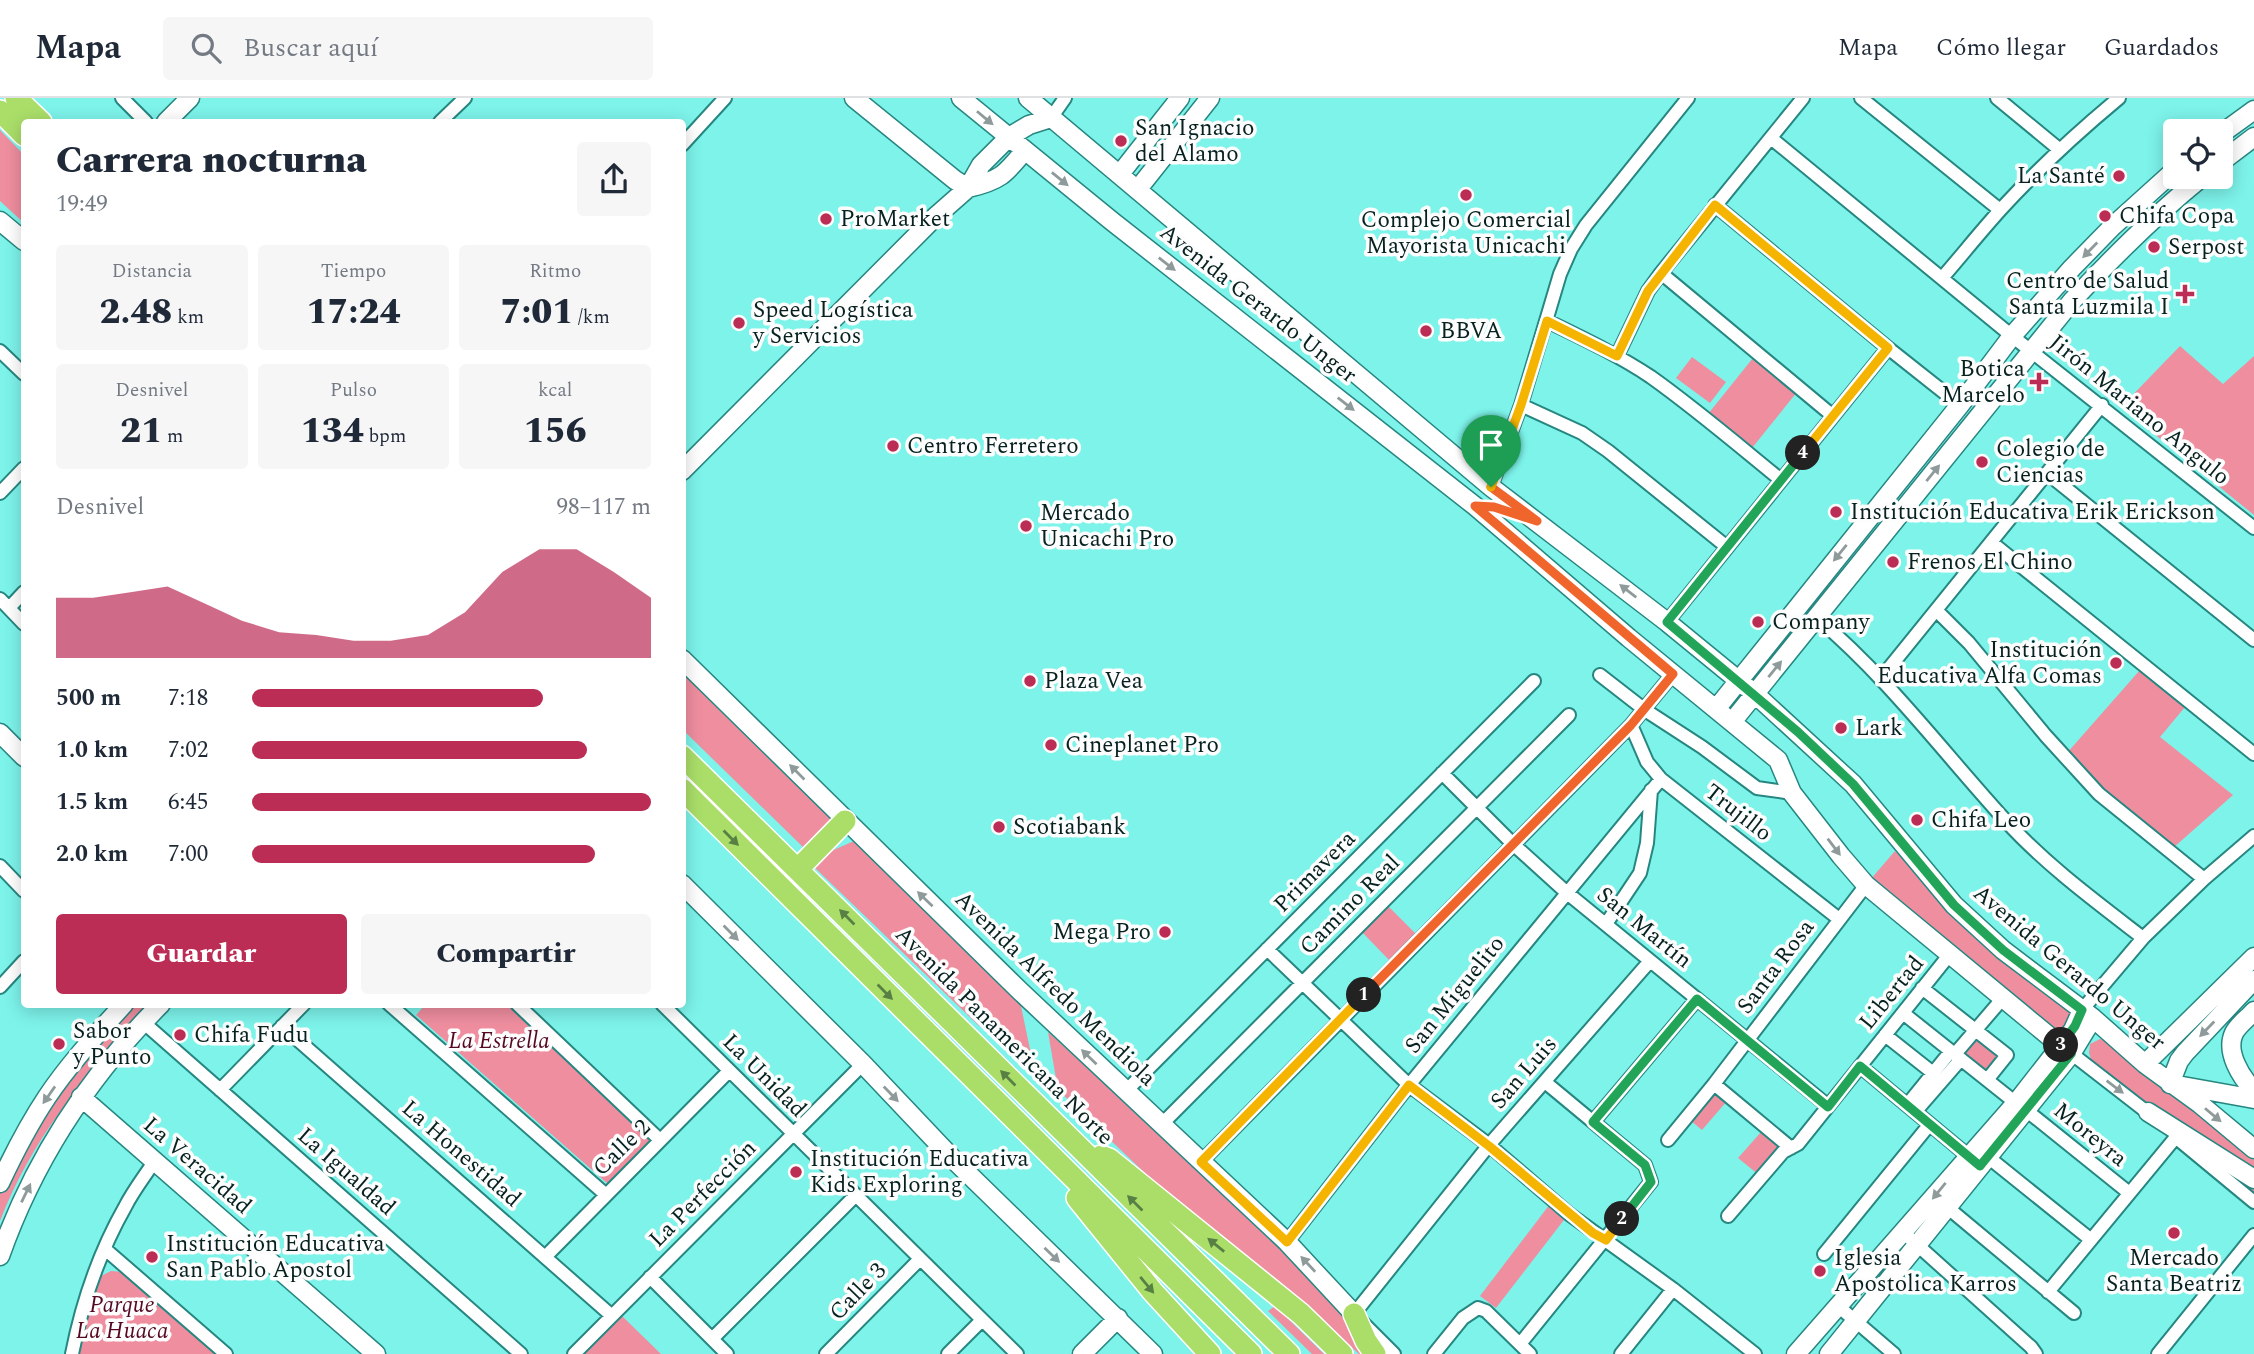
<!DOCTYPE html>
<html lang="es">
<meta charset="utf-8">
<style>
:root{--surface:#fff;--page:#f6f6f7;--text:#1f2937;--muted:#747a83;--line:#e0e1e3;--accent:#bc2d56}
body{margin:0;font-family:Spectral,serif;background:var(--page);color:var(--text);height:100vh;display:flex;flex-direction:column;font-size:26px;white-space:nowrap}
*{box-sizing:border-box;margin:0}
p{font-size:23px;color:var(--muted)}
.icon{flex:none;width:38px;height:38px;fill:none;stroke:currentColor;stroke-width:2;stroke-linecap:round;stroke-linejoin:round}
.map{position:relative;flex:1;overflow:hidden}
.details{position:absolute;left:21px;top:21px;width:665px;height:889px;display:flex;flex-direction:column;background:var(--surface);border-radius:7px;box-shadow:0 4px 18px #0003}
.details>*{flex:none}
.fabs{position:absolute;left:2163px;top:21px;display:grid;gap:14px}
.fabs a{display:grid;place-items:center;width:70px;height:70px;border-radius:7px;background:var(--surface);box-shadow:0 4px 18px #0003;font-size:35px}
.pin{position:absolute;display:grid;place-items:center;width:60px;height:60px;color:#fff;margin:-72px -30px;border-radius:50% 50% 50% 0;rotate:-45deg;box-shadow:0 0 7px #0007}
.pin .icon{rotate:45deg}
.km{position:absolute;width:35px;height:35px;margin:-18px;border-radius:50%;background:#222;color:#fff;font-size:19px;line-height:35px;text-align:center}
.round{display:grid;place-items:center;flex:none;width:74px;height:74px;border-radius:7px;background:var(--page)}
.overview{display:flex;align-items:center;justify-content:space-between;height:119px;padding:0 35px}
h1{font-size:38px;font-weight:800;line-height:52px}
.metrics{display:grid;grid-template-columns:repeat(3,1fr);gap:10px;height:119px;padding:7px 35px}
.metrics div{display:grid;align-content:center;border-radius:7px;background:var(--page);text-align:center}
.metrics b{font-size:35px;font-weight:800}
.metrics small{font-size:19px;font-weight:400}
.metrics p{font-size:19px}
.chart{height:196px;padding:14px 35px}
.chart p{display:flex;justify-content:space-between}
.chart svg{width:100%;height:126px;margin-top:7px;fill:var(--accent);opacity:.7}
.primary-button{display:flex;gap:14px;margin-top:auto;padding:14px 35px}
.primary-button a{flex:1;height:80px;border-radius:7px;background:var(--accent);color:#fff;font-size:28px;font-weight:800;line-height:80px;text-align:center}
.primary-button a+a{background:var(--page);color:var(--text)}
ul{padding:0 35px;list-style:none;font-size:23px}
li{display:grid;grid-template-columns:112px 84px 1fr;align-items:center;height:52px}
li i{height:18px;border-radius:9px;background:var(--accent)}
header{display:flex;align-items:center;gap:42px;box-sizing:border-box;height:98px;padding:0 35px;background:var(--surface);border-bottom:2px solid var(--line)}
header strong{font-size:33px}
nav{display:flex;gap:38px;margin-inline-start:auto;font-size:24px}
.search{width:490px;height:63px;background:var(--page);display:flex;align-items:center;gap:18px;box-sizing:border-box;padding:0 24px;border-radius:7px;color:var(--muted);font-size:26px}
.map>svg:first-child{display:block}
</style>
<header>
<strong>Mapa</strong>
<div class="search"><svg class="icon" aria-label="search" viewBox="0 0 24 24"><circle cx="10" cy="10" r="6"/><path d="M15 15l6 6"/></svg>Buscar aquí</div>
<nav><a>Mapa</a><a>Cómo llegar</a><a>Guardados</a></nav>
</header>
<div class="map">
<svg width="2254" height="1256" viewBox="0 0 2254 1256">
<rect width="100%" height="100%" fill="#7df3ea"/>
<path fill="#ef8e9f" d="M 0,32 L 24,57 L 24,125 L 0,103 Z
M 2180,248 L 2223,286 L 2254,258 L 2254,417 L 2121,309 Z
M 1692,259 L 1726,284 L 1710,305 L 1676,280 Z
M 1753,260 L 1797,294 L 1752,350 L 1708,316 Z
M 682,572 L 834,722 L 804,750 L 683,632 Z
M 2140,572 L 2185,609 L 2160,639 L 2233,697 L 2173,750 L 2102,694 L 2067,655 Z
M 854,743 L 1021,908 L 1033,966 L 978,927 L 813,768 L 829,754 Z
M 1895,753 L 1977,840 L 2074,917 L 2073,932 L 2058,936 L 1870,782 Z
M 1386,806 L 1418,838 L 1391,864 L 1360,832 Z
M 132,907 L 150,907 C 89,972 33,1038 0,1123 L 0,1094 L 15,1064 L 52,1000 Z
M 425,907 L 512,907 L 651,1043 L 608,1086 L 416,917 Z
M 1048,934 L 1217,1087 L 1333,1202 L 1372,1256 L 1359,1256 L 1311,1212 L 1172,1101 L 1058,992 Z
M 1978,935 L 2007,957 L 1989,980 L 1960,957 Z
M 2100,941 L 2110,944 L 2254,1062 L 2254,1096 L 2092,964 L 2089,955 L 2090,946 Z
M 1714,993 L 1727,1003 L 1702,1032 L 1690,1022 Z
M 1762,1033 L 1783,1050 L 1759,1077 L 1738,1060 Z
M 1550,1106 L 1567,1118 L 1496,1210 L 1480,1198 Z
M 111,1173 L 125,1174 L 219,1256 L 77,1256 L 92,1188 L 99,1179 Z
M 1275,1208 L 1324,1256 L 1312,1256 L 1268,1213 Z
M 621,1217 L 661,1256 L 582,1256 Z"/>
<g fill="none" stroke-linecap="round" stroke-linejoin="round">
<defs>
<path id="street" d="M 122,0 L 146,24
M 1861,0 L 2000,112
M 1997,0 L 2060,52
M 1051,20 L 1065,0
M 440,24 L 465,0
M 1771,40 L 2012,238 L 2254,430
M 682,47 L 725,0
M 1715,107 L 1888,250 L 1960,307
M 1661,175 L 1833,318
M 1942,180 C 1962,157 1981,133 2002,110 C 2038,71 2078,34 2119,0
M 1547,223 C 1582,240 1618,257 1651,279 C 1696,311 1738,347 1781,382
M 0,253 L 24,276
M 1617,258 L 1648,193 L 1661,175 L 1803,0
M 1521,307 L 1582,335 L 1608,353 L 1727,449
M 2047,375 L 2254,542
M 1491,389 L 1521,307 L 1560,176 L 1571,151 L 1586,127 L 1688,0
M 0,395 L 24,370
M 1991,444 L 2254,656
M 0,501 L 24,526
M 9,510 L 24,494
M 1936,512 L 1969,545 L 2046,638 L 2099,696 L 2204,781
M 1817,520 C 1888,580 1943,654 2005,722 C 2046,767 2095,803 2143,840
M 1667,524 L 1888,250
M 1600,577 L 1645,612 L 1702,649 L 1757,690 L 1792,695
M 1881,580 L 2102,307
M 1631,627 L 1647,664 L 1661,681 L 1839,821
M 1442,675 L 1513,746 L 1566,794 L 1828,1008
M 0,768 L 24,793
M 1606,826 L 1640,775 L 1647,745 L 1651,692
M 1267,851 L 1409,987 L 1489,1047 L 1569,1116 L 1673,1191 L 1755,1256
M 0,889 L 24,863
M 1922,890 L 2007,957 L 1987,982
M 389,906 L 605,1096
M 517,906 L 660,1042
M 662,906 L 1017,1256
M 2082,912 L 2143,840 L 2204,781 L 2254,738
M 1903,915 L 2016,1005
M 143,924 L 521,1256
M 282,928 L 612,1218
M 1885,937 L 1933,975
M 2067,952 L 2152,1018
M 1955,956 L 2003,900
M 1860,968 L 1973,1062
M 1714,986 L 1791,1050
M 220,992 L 304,906
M 1125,994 L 1534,583
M 1907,1007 L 1951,953
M 2026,1012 L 2128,1094
M 1915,1014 L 1961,961
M 1593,1024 L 1697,901
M 1161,1027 L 1569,617
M 1668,1042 L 1714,986 L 1866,787
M 2179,1042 L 2254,1104
M 1988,1059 L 2090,1141
M 1201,1064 L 1631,627 L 1673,576
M 1947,1109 L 2074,1215
M 1728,1118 L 1783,1054 L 1798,1046 L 1950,856
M 1904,1135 L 2031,1249 L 2036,1256
M 1287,1144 L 1409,987 L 1661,681
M 105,1151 L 226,1256
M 1824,1156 L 1930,1026
M 546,1158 L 729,973
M 650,1179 L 727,1256
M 2048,1194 L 2176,1039
M 1838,1208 L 1894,1256
M 712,1241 L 856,1097
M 1520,1246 L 1651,1084 L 1645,1067 L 1545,984
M 72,1256 C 82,1205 99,1155 125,1109 C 133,1093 144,1079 154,1064
M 574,1256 L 863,966
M 826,1256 L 920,1161
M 948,1256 L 982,1222
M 1394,1256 L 1354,1216 L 1489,1047 L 1650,863
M 1434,1256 L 1463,1220 L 1478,1210 L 1486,1213 L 1530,1256
M 1621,1256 L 1673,1191
M 2158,1256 L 2254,1137"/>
<path id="secondary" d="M 854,0 L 955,82 L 968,90
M 961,0 L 1113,124 L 1475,408 L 1629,540 L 1778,662 L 1792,695 L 1841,758 L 1866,787 L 2061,948
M 1028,0 L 1491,389 L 1667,524 L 1755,596 L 1853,686 L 1954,807 L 2003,852 L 2093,920 L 2145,966 L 2200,1006 L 2254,1051
M 166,24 L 190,0
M 2221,36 L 2254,12
M 2221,64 L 2254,39
M 1120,76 L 1180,0
M 968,90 C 999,83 1005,77 1025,52
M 1138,91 L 1210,0
M 0,123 L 24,143
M 682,373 L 935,119 L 968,90 L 981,67 L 1009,39 L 1029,27 L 1051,20
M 682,561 L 1020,893 L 1287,1144 L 1354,1216
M 1716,611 L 1960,307 L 2012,238 L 2072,170 L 2113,128 L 2175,72
M 1732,624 L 2072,203 C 2113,159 2155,117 2202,79
M 0,635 L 24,659
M 682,786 L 863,966 L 952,1060 L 1153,1256
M 2254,913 C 2248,920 2238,927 2234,935 C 2225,954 2241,979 2254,993
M 2145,966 L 2254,859
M 2170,986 L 2179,963 L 2185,955 L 2254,882
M 2177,987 L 2254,1001
M 81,999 L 376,1256
M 2148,1014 L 2254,1081
M 0,1085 C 14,1055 29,1026 47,999 C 69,966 97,936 124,906
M 0,1158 C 34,1062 89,978 161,906
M 1082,1256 L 1118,1220
M 1796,1256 L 2016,1005 L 2073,932 L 2082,912
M 1829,1256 L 2071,956 L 2093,920"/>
<path id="highway" d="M 16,0 L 41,24
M 0,13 L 24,37
M 682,658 L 1289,1256
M 682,691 L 1251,1256
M 798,771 L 845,723
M 1101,1058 L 1109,1061 L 1301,1216 L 1342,1256
M 1077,1100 L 1153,1194 L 1210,1256
M 1354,1216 L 1366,1243 L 1375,1256"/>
</defs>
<use href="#street" stroke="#268680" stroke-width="16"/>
<use href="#secondary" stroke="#268680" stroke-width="21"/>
<use href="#highway" stroke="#fff" stroke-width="24"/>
<use href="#street" stroke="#fff" stroke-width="12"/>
<use href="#secondary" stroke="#fff" stroke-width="18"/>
<use href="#highway" stroke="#aade69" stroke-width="21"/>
</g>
<defs><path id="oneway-solid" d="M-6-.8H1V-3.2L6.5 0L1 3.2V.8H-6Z" transform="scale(1.75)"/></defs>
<g fill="#8f9b9a">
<use href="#oneway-solid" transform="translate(985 20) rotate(40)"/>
<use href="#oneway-solid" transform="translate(1060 81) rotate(39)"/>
<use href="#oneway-solid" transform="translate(2090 152) rotate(134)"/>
<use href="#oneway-solid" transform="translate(1167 166) rotate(38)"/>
<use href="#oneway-solid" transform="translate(1346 306) rotate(38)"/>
<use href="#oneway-solid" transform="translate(1933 375) rotate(-51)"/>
<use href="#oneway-solid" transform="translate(1840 455) rotate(129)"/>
<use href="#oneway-solid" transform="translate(1628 493) rotate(-142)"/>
<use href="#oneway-solid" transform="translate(1775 571) rotate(-51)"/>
<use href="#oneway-solid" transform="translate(797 674) rotate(-135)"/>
<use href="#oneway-solid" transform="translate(1834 749) rotate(53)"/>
<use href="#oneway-solid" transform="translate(925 801) rotate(-136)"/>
<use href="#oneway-solid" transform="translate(731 835) rotate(45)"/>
<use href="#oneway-solid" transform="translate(2207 931) rotate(134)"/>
<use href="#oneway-solid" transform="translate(1089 959) rotate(-136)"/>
<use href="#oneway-solid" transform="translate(2115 989) rotate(37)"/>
<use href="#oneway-solid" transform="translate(891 996) rotate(46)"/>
<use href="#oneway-solid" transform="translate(49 997) rotate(125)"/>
<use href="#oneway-solid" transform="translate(2213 1017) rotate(40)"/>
<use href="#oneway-solid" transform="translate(1939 1093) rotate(129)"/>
<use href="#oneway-solid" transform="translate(26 1095) rotate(-64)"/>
<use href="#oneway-solid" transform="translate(1052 1157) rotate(44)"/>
<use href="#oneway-solid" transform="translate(1308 1166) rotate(-133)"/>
</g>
<g fill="#588044">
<use href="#oneway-solid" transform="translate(731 740) rotate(45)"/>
<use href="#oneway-solid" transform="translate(847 819) rotate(-135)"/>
<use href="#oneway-solid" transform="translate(885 894) rotate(45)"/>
<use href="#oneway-solid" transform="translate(1008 980) rotate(-135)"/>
<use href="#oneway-solid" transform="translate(1135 1105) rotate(-135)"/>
<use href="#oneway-solid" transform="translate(1216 1147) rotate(-141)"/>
<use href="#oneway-solid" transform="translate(1147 1187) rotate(50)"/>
</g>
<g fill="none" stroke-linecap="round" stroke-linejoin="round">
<defs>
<path id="split-1" d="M 1364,897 L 1631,627 L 1673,576 L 1475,408 L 1494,409 L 1537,423 L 1491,389"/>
<path id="split-2" d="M 1364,897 L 1201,1064 L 1287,1144 L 1409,987 L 1489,1048 L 1593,1135 L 1606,1142 L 1622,1121"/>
<path id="split-3" d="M 1622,1121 L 1651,1084 L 1645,1067 L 1593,1024 L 1697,901 L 1828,1009 L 1860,968 L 1980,1068 L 2071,956 L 2061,947"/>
<path id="split-4" d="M 1803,355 L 1667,524 L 1798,634 L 1853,686 L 1954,807 L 2003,852 L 2082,912 L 2075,928 L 2061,947"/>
<path id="split-5" d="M 1491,389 L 1521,307 L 1547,223 L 1617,258 L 1648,193 L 1715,107 L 1888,250 L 1803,355"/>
</defs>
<use href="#split-1" stroke="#fff" stroke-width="14"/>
<use href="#split-2" stroke="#fff" stroke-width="14"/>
<use href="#split-3" stroke="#fff" stroke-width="14"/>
<use href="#split-4" stroke="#fff" stroke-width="14"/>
<use href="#split-5" stroke="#fff" stroke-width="14"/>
<use href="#split-1" stroke="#f0652b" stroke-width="9"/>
<use href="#split-2" stroke="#f5b400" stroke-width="9"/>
<use href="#split-3" stroke="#22a559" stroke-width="9"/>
<use href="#split-4" stroke="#22a559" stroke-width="9"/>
<use href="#split-5" stroke="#f5b400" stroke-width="9"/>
</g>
<g fill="#bc2d56" stroke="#fdfdfd" stroke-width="2.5">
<circle cx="1121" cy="43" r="7"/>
<circle cx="2119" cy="78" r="7"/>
<circle cx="1466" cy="97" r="7"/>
<circle cx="2105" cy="118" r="7"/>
<circle cx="826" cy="121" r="7"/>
<circle cx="2154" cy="149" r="7"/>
<path d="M2181.5 185.5h7v7h7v7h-7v7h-7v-7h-7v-7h7z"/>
<circle cx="739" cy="225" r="7"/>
<circle cx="1426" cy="233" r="7"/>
<path d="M2035.5 273.5h7v7h7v7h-7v7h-7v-7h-7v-7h7z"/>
<circle cx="893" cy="348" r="7"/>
<circle cx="1982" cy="364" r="7"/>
<circle cx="1836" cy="414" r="7"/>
<circle cx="1026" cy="428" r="7"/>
<circle cx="1893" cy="464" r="7"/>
<circle cx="1758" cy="524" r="7"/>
<circle cx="2116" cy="565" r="7"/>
<circle cx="1030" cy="583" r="7"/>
<circle cx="1841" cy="630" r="7"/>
<circle cx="1051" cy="647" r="7"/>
<circle cx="1917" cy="722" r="7"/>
<circle cx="999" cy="729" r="7"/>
<circle cx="1165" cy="834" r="7"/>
<circle cx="180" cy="937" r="7"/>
<circle cx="59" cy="946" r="7"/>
<circle cx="796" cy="1074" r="7"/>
<circle cx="2174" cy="1135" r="7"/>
<circle cx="152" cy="1159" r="7"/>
<circle cx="1820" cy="1173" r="7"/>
</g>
<g text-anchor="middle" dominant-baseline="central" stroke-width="7" stroke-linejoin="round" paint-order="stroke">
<g font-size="23" fill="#06211f" stroke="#fdfdfd" text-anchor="start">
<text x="1135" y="30">San Ignacio<tspan x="1135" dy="26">del Alamo</tspan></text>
<text x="2105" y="78" text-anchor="end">La Santé</text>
<text x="2119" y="118">Chifa Copa</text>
<text x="840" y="121">ProMarket</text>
<text x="1466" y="122" text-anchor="middle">Complejo Comercial<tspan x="1466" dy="26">Mayorista Unicachi</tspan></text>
<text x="2168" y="149">Serpost</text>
<text x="2169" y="183" text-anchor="end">Centro de Salud<tspan x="2169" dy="26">Santa Luzmila I</tspan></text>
<text x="753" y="212">Speed Logística<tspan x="753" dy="26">y Servicios</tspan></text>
<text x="1440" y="233">BBVA</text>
<text x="2025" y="271" text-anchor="end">Botica<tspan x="2025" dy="26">Marcelo</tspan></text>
<text x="907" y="348">Centro Ferretero</text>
<text x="1996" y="351">Colegio de<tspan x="1996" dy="26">Ciencias</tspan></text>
<text x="1850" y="414">Institución Educativa Erik Erickson</text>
<text x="1040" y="415">Mercado<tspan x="1040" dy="26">Unicachi Pro</tspan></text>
<text x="1907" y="464">Frenos El Chino</text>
<text x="1772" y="524">Company</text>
<text x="2102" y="552" text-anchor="end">Institución<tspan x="2102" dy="26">Educativa Alfa Comas</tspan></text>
<text x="1044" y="583">Plaza Vea</text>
<text x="1855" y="630">Lark</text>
<text x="1065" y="647">Cineplanet Pro</text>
<text x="1931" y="722">Chifa Leo</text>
<text x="1013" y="729">Scotiabank</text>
<text x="1151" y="834" text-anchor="end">Mega Pro</text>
<text x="73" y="933">Sabor<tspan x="73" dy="26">y Punto</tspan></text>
<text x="194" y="937">Chifa Fudu</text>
<text x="810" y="1061">Institución Educativa<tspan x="810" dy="26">Kids Exploring</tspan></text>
<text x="166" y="1146">Institución Educativa<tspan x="166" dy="26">San Pablo Apostol</tspan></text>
<text x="1834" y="1160">Iglesia<tspan x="1834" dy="26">Apostolica Karros</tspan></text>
<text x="2174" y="1160" text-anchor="middle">Mercado<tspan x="2174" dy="26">Santa Beatriz</tspan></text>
</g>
<g font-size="23" fill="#06211f" stroke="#fdfdfd">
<text transform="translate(1258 206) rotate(38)">Avenida Gerardo Unger</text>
<text transform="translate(2139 312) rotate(39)">Jirón Mariano Angulo</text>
<text transform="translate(1738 715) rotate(38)">Trujillo</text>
<text transform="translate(1315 774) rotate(-45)">Primavera</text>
<text transform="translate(1350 807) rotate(-45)">Camino Real</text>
<text transform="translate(1644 830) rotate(39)">San Martín</text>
<text transform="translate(1776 869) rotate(-53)">Santa Rosa</text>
<text transform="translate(2069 870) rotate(40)">Avenida Gerardo Unger</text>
<text transform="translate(1055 891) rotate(44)">Avenida Alfredo Mendiola</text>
<text transform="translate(1892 895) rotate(-51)">Libertad</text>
<text transform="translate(1455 897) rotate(-51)">San Miguelito</text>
<text transform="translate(1004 938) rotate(45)">Avenida Panamericana Norte</text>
<text transform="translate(1524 975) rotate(-49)">San Luis</text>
<text transform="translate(764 978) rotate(45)">La Unidad</text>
<text transform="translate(2090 1037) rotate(39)">Moreyra</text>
<text transform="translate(622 1050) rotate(-44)">Calle 2</text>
<text transform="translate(461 1056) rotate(41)">La Honestidad</text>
<text transform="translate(197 1068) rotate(41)">La Veracidad</text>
<text transform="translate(346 1074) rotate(41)">La Igualdad</text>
<text transform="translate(703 1096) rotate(-45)">La Perfección</text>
<text transform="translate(858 1194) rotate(-46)">Calle 3</text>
</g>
<g font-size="23" font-style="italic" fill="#560821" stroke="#fdfdfd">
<text x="499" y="943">La Estrella</text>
<text x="122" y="1207">Parque<tspan x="122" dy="26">La Huaca</tspan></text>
</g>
</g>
</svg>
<div class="fabs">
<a><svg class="icon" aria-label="locate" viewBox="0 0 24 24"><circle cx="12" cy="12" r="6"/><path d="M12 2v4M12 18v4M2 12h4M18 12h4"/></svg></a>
</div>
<div class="pin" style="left:1491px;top:389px;background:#1e9e55"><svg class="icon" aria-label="arrive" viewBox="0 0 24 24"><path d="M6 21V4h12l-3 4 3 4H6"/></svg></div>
<b class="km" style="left:1364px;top:897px">1</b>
<b class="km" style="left:1622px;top:1121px">2</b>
<b class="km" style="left:2061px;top:947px">3</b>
<b class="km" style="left:1803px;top:355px">4</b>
<section class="details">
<div class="overview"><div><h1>Carrera nocturna</h1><p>19:49</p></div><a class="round"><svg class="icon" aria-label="share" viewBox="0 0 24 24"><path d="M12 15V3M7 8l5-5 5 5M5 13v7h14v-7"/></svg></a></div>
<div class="metrics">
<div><p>Distancia</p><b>2.48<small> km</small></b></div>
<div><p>Tiempo</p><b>17:24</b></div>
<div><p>Ritmo</p><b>7:01<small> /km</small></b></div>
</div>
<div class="metrics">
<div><p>Desnivel</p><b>21<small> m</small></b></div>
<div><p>Pulso</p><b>134<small> bpm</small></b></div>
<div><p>kcal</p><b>156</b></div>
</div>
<div class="chart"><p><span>Desnivel</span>98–117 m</p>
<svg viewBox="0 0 160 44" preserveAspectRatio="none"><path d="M0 44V23L10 23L20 21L30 19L40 25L50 31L60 35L70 36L80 38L90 38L100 36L110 28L120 14L130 6L140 6L150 14L160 23V44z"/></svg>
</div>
<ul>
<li><b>500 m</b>7:18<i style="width:73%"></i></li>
<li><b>1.0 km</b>7:02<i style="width:84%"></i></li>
<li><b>1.5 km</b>6:45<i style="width:100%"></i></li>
<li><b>2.0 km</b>7:00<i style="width:86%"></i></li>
</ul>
<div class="primary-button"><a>Guardar</a><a>Compartir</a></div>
</section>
</div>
